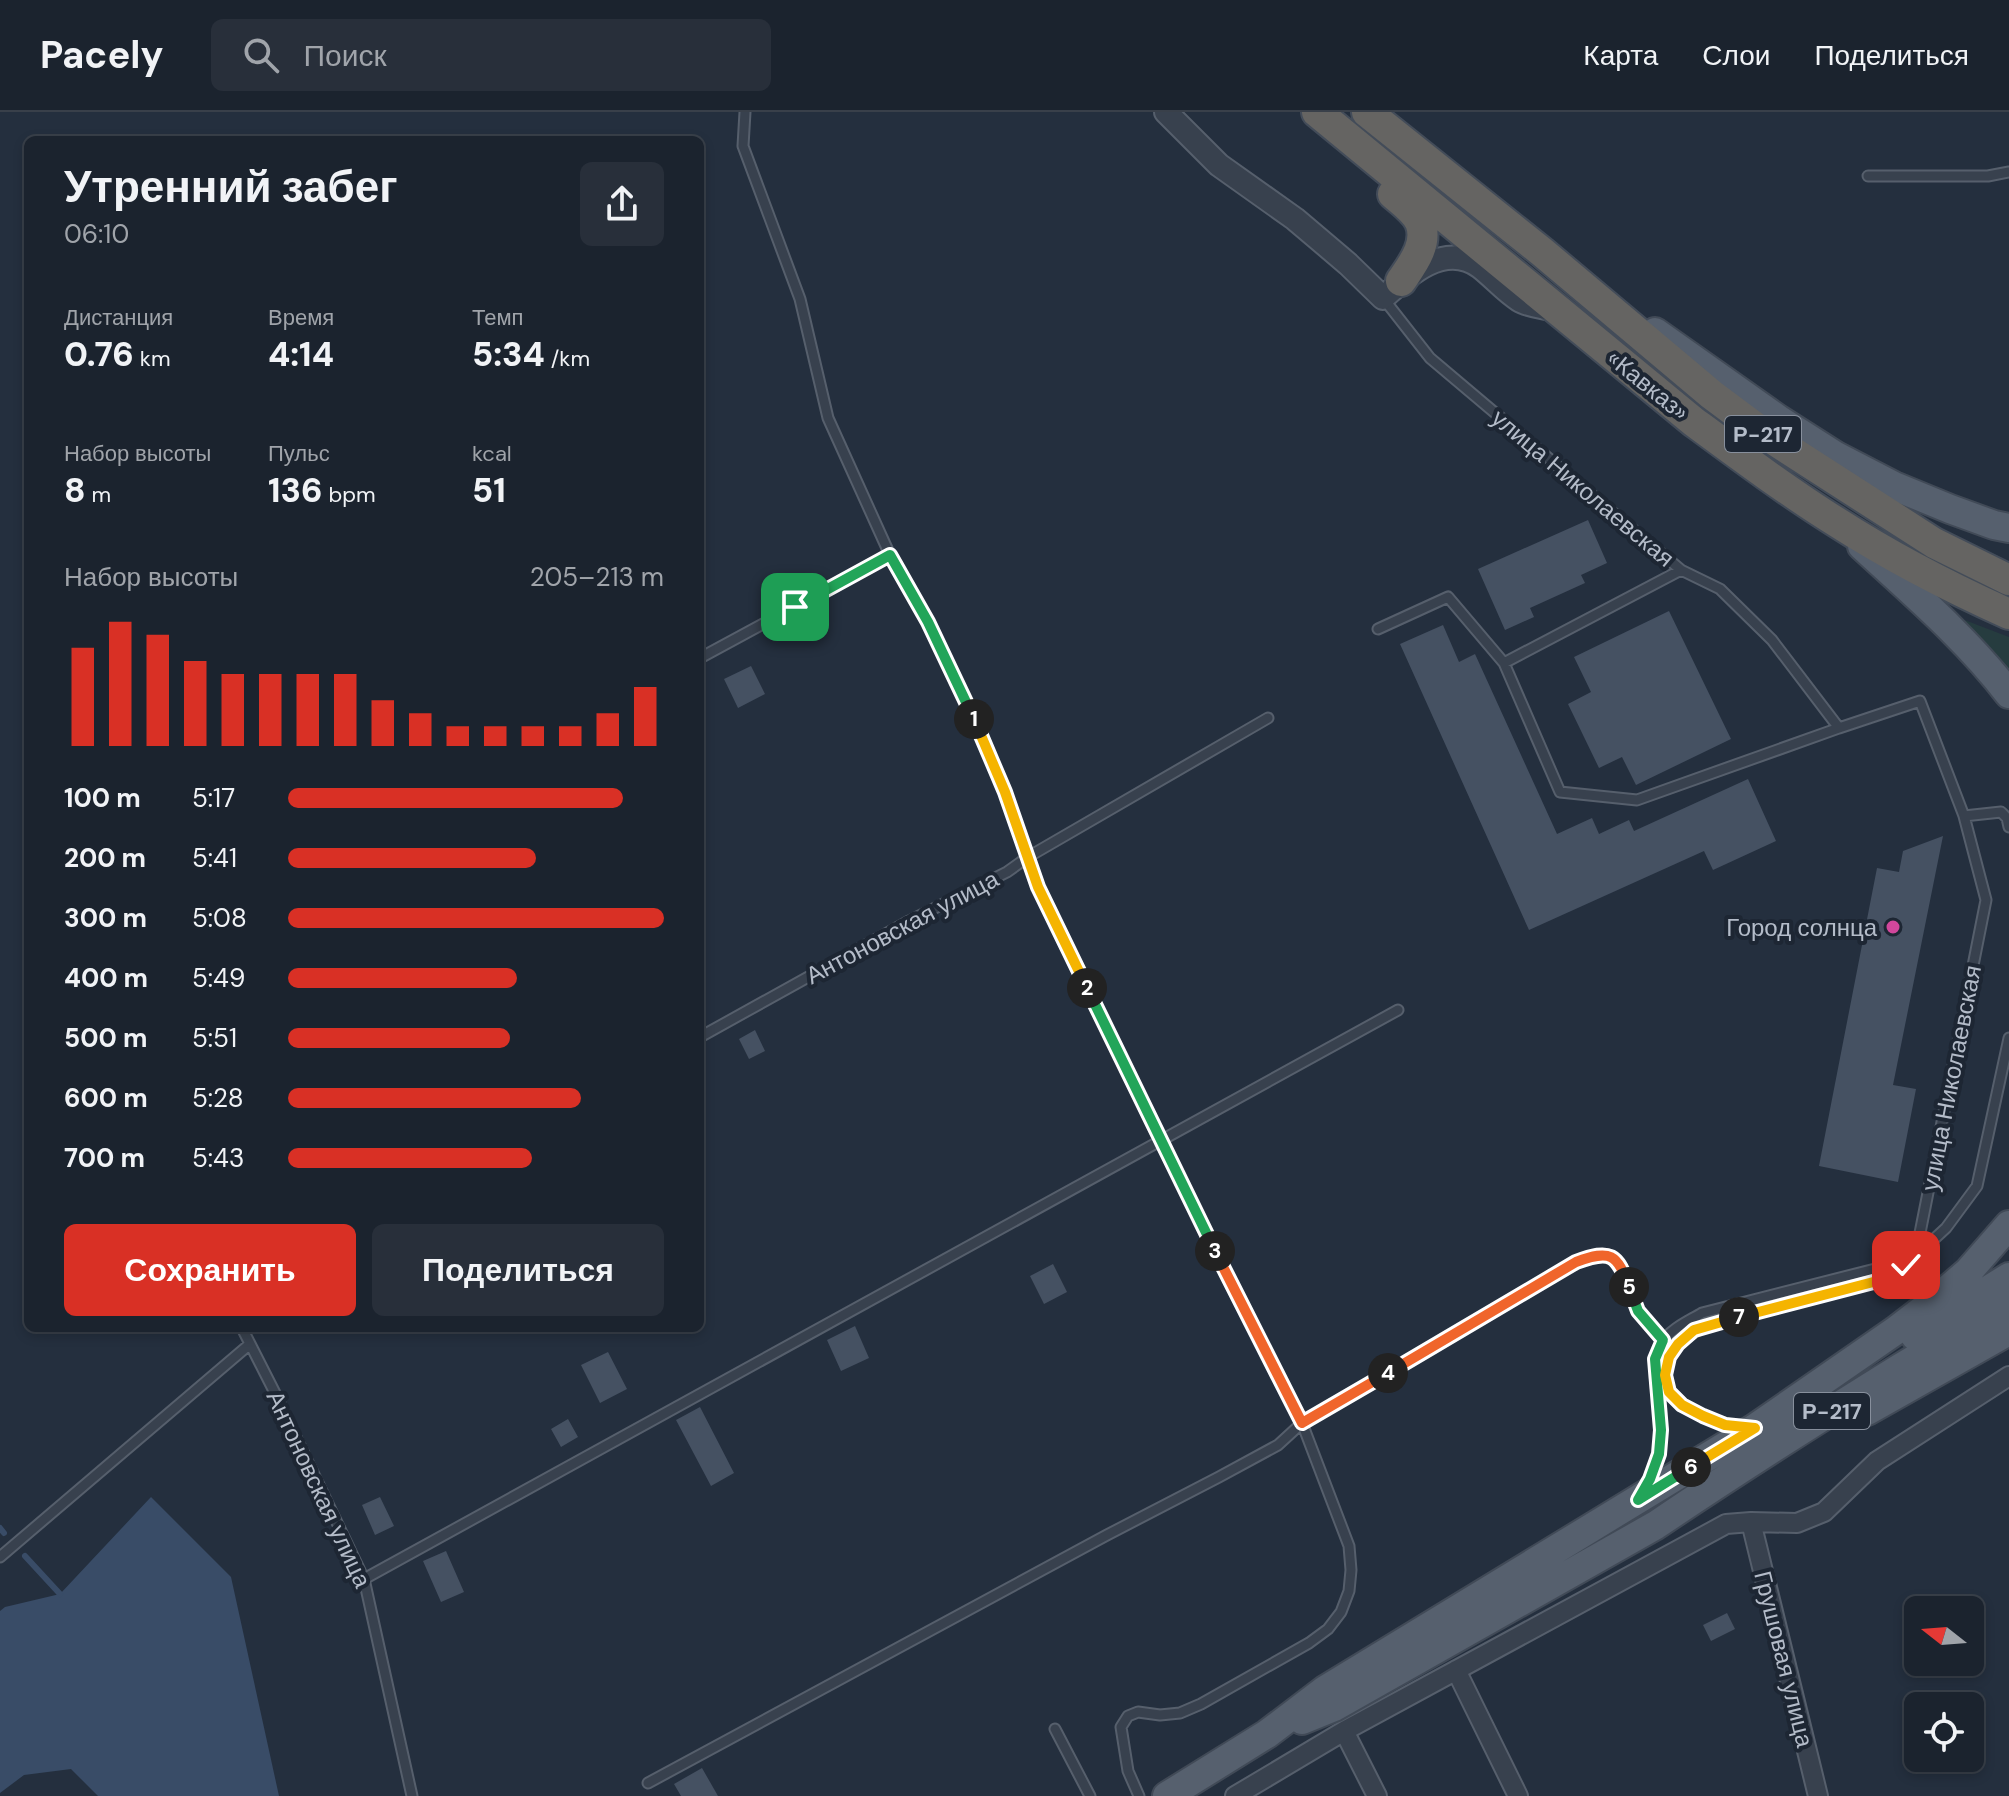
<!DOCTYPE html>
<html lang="ru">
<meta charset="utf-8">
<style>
:root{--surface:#1b232e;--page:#282f3a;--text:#f1f3f6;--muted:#a0a4aa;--line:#39404a;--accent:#d93025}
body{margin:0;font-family:"DM Sans",sans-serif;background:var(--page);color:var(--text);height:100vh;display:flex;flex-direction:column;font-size:30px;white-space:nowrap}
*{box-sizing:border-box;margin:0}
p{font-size:26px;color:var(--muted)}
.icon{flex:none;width:44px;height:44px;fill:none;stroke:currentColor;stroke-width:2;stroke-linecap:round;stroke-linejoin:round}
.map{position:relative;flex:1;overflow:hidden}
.sheet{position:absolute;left:24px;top:24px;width:680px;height:1196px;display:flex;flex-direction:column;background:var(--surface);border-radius:12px;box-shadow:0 4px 12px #0003,0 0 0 2px var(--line)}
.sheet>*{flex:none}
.needle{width:52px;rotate:287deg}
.tools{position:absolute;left:1904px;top:1484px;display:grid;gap:16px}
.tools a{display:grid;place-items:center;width:80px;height:80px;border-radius:12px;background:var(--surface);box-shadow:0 4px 12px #0003,0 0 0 2px var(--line);font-size:40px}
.pin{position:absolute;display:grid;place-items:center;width:68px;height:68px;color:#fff;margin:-34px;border-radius:16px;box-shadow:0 4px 12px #0006}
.km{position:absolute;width:40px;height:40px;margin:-20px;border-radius:50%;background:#222;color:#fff;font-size:22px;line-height:40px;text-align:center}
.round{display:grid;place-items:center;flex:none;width:84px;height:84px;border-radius:12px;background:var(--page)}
.head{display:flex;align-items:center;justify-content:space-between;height:136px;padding:0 40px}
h1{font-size:44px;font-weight:800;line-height:60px}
.stats{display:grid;grid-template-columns:repeat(3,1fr);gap:12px;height:136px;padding:8px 40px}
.stats div{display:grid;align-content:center}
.stats b{font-size:34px;font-weight:800}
.stats small{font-size:22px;font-weight:400}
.stats p{font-size:22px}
.chart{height:224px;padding:16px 40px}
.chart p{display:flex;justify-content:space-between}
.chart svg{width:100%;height:144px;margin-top:8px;stroke:var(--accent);stroke-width:6}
.button{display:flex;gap:16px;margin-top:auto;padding:16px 40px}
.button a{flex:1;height:92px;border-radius:12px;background:var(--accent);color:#fff;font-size:32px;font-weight:800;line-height:92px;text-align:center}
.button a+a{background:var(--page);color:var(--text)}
ul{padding:0 40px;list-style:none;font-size:26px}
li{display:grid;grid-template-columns:128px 96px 1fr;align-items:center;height:60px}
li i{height:20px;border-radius:10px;background:var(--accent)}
header{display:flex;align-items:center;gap:48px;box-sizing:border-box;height:112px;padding:0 40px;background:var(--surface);border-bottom:2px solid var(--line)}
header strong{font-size:38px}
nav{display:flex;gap:44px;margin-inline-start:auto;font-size:28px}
.search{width:560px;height:72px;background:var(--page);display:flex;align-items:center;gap:20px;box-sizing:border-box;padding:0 28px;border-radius:12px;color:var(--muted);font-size:30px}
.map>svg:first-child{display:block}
</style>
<header>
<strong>Pacely</strong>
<div class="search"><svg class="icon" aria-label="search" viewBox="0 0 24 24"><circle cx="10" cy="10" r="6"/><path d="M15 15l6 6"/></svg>Поиск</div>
<nav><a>Карта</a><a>Слои</a><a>Поделиться</a></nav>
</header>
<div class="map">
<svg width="2009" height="1684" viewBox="0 0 2009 1684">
<rect width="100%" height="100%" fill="#242f3e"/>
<path fill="#263c3f" d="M 1954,504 L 2009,525 L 2009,561 L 1996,545 Z"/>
<path fill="#394c67" d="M 151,1385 L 231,1465 L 279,1684 L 98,1684 L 71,1657 L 24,1663 L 0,1681 L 0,1499 L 5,1495 L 60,1482 Z"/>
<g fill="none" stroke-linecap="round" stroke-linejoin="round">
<path stroke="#394c67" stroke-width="6" d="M 0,1416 L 4,1421
M 25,1444 L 60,1482"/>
</g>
<path fill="#455162" d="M 1588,408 L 1607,451 L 1581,463 L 1585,471 L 1530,496 L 1534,505 L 1505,518 L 1478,457 Z
M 1669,499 L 1731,627 L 1636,673 L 1622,645 L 1599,656 L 1568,592 L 1591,580 L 1574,545 Z
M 1443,513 L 1459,550 L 1475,542 L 1557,722 L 1592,706 L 1599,722 L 1629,708 L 1634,719 L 1748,667 L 1776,729 L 1713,758 L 1704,739 L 1529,818 L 1400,532 Z
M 751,554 L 765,582 L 738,596 L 724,567 Z
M 1943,724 L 1893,973 L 1916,977 L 1898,1070 L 1819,1054 L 1877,756 L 1899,760 L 1903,739 Z
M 755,918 L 765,939 L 749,947 L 739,927 Z
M 1053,1152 L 1067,1180 L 1044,1192 L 1030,1164 Z
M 855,1214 L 869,1246 L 841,1259 L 827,1228 Z
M 608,1240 L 627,1277 L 600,1291 L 581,1253 Z
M 700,1295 L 734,1361 L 711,1374 L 676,1308 Z
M 568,1307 L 578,1325 L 561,1335 L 551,1317 Z
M 380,1385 L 394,1414 L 375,1423 L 362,1393 Z
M 446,1439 L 464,1480 L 441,1490 L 423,1449 Z
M 1727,1501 L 1735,1517 L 1711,1529 L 1703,1513 Z
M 702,1656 L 718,1684 L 681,1684 L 674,1672 Z"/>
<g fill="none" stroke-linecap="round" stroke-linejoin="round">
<defs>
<path id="service" d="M 745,0 L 743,34 L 800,187 L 828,306 L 890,443 L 928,510 L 982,623 L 1005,680 L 1038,775 L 1160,1029 L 1302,1311 L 1349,1434 L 1351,1458 L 1349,1479 L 1341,1500 L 1328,1517 L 1309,1531 L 1201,1592 L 1180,1601 L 1160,1603 L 1138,1600 L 1128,1604 L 1121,1615 L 1128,1659 L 1139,1684
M 1868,64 L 1988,64 L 2009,60
M 1383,186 L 1430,246 L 1681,458 L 1720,477 L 1772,528 L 1839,616 L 1920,589 L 1964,704 L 1986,788 L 1919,1126 L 1902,1142 L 1883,1155 L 1702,1201 C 1689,1209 1670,1217 1662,1231 C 1647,1256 1661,1289 1661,1317 C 1661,1336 1656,1355 1647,1371
M 1681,458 L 1504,551 L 1560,680 L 1637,688 L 1839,616
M 1378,517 L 1448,485 L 1504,551
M 700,546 L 890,443
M 1964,704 L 2001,700 L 2007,706 L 2009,715
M 700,925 L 909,809 L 1007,760 L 1028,745 L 1268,606
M 242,1216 L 275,1281 L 364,1467 L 412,1684
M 1744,1315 C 1722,1312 1682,1301 1670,1281 C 1665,1275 1665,1264 1666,1256 C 1672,1231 1692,1219 1715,1211 L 1881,1168 L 1906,1153 L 1946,1116 L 1977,1074 L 2009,926
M 0,1445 L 250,1232
M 364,1467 L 1398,898
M 1055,1617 L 1090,1684
M 648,1671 L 1107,1423 L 1219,1365 L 1278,1333 L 1302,1311 L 1576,1150 L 1595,1143 L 1611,1144 L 1621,1153 L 1638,1199 L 1663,1228"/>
<path id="minor" d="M 1751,1410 L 1818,1684
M 1456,1558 L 1518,1684
M 1344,1619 L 1377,1684
M 1235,1684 L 1344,1619 L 1726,1412 L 1751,1410 L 1797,1411 L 1824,1400 L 1877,1349 L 2009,1264"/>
<path id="tertiary" d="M 1166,0 L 1219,53 L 1295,107 L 1348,152 L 1383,186 C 1408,163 1445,129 1480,155 C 1493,165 1505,179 1519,188 C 1528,194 1544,195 1555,198"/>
<path id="primary" d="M 1655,220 L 1778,307 L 1836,344 L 1894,374 L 1950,397 L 1994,413 L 2009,416
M 1862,434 C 1913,481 1967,527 2009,582
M 1915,1224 L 2009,1165
M 1867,1299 L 2009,1219
M 1302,1608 L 1334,1595 L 1656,1413 C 1736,1359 1818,1307 1900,1256 C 1936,1234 1974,1213 2009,1188
M 1167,1684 L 1267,1622 L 1325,1578 L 1755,1316 L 1895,1219 L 1934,1189 L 1968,1160 L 2009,1113"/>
<path id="trunk" d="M 1317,0 L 1694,310 C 1740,344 1787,379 1835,409 C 1891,445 1949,475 2009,502
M 1367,0 L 1542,140 L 1712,283 L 1763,321 L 1934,431 L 2009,468
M 1393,82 C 1402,90 1415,99 1420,110 C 1429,132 1412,153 1401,169"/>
</defs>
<use href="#service" stroke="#565f6c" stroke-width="13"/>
<use href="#minor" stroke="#565f6c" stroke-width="22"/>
<use href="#tertiary" stroke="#565f6c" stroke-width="26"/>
<use href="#primary" stroke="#414a57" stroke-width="32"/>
<use href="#trunk" stroke="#434c59" stroke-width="34"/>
<use href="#service" stroke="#38414e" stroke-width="9"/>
<use href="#minor" stroke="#38414e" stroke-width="18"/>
<use href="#tertiary" stroke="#38414e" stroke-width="22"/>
<use href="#primary" stroke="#56606e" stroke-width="28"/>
<use href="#trunk" stroke="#656462" stroke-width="30"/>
</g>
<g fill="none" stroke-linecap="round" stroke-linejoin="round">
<defs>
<path id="split-1" d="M 795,495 L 890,443 L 928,510 L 974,607"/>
<path id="split-2" d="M 974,607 L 1005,680 L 1038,775 L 1087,876"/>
<path id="split-3" d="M 1087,876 L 1215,1139"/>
<path id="split-4" d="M 1215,1139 L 1302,1311 L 1388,1261"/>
<path id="split-5" d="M 1388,1261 L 1576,1150 C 1611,1137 1617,1142 1629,1175"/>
<path id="split-6" d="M 1629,1175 L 1638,1199 L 1663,1228 L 1655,1247 L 1661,1318 L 1659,1342 L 1650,1367 L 1638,1388 L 1691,1355"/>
<path id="split-7" d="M 1691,1355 L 1755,1316 L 1725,1313 L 1703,1304 L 1682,1293 L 1669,1280 L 1665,1263 L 1669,1245 L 1678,1232 L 1694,1218 L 1739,1205"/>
<path id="split-8" d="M 1739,1205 L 1881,1168 L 1906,1153"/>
</defs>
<use href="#split-1" stroke="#fff" stroke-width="16"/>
<use href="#split-2" stroke="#fff" stroke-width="16"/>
<use href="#split-3" stroke="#fff" stroke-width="16"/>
<use href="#split-4" stroke="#fff" stroke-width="16"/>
<use href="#split-5" stroke="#fff" stroke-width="16"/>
<use href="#split-6" stroke="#fff" stroke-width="16"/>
<use href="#split-7" stroke="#fff" stroke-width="16"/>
<use href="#split-8" stroke="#fff" stroke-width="16"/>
<use href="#split-1" stroke="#22a559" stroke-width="10"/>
<use href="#split-2" stroke="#f5b400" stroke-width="10"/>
<use href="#split-3" stroke="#22a559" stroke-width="10"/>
<use href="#split-4" stroke="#f0652b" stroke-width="10"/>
<use href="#split-5" stroke="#f0652b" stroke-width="10"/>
<use href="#split-6" stroke="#22a559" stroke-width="10"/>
<use href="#split-7" stroke="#f5b400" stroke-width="10"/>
<use href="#split-8" stroke="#f5b400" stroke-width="10"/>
</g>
<circle fill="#d1479c" stroke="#1d2633" stroke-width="3" cx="1893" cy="815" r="8"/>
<g text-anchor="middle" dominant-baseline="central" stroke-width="8" stroke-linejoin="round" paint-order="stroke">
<g fill="#1d2633" stroke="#878f9c" stroke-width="2">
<rect x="1725" y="304" width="76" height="36" rx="6"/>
<rect x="1794" y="1281" width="76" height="36" rx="6"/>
</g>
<g font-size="22" font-weight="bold" fill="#b4bcc9">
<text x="1763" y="322">Р-217</text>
<text x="1832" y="1299">Р-217</text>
</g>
<g font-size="24" fill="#b4bcc9" stroke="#1d2633">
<text transform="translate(1648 273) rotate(39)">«Кавказ»</text>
<text transform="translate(1583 376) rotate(40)">улица Николаевская</text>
<text transform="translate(902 815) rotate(-28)">Антоновская улица</text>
<text transform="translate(1951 966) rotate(-79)">улица Николаевская</text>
<text transform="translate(319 1377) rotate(65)">Антоновская улица</text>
<text transform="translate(1784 1547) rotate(76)">Грушовая улица</text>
</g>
<g font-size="24" fill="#b4bcc9" stroke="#1d2633" text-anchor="end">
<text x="1877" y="815">Город солнца</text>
</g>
</g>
</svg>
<div class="tools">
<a><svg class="needle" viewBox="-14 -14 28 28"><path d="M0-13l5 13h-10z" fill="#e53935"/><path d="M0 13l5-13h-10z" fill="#a0a4aa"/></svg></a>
<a><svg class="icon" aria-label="locate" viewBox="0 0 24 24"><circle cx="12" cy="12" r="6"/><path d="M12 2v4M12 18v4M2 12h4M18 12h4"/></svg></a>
</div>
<div class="pin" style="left:795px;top:495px;background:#1e9e55"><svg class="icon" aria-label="arrive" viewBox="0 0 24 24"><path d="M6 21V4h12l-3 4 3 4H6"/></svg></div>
<div class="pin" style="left:1906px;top:1153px;background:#d93025"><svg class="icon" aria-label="check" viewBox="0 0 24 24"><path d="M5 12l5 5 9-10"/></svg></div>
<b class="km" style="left:974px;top:607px">1</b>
<b class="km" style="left:1087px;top:876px">2</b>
<b class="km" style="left:1215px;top:1139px">3</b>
<b class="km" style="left:1388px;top:1261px">4</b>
<b class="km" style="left:1629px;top:1175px">5</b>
<b class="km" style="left:1691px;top:1355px">6</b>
<b class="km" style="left:1739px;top:1205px">7</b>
<section class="sheet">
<div class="head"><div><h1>Утренний забег</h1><p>06:10</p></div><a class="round"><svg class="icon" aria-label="share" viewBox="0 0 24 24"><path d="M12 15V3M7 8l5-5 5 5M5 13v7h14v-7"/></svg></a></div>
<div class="stats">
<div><p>Дистанция</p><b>0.76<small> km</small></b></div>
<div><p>Время</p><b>4:14</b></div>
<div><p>Темп</p><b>5:34<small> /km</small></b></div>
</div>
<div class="stats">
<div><p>Набор высоты</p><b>8<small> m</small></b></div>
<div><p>Пульс</p><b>136<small> bpm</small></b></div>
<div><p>kcal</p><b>51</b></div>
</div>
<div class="chart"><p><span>Набор высоты</span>205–213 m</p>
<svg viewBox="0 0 160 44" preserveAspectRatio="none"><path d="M5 44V14M15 44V6M25 44V10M35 44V18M45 44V22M55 44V22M65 44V22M75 44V22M85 44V30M95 44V34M105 44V38M115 44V38M125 44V38M135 44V38M145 44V34M155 44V26"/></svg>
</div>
<ul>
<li><b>100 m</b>5:17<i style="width:89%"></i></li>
<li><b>200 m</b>5:41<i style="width:66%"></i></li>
<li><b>300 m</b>5:08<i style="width:100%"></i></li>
<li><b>400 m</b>5:49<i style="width:61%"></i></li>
<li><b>500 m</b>5:51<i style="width:59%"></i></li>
<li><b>600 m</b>5:28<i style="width:78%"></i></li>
<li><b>700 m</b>5:43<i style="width:65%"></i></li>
</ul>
<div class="button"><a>Сохранить</a><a>Поделиться</a></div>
</section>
</div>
